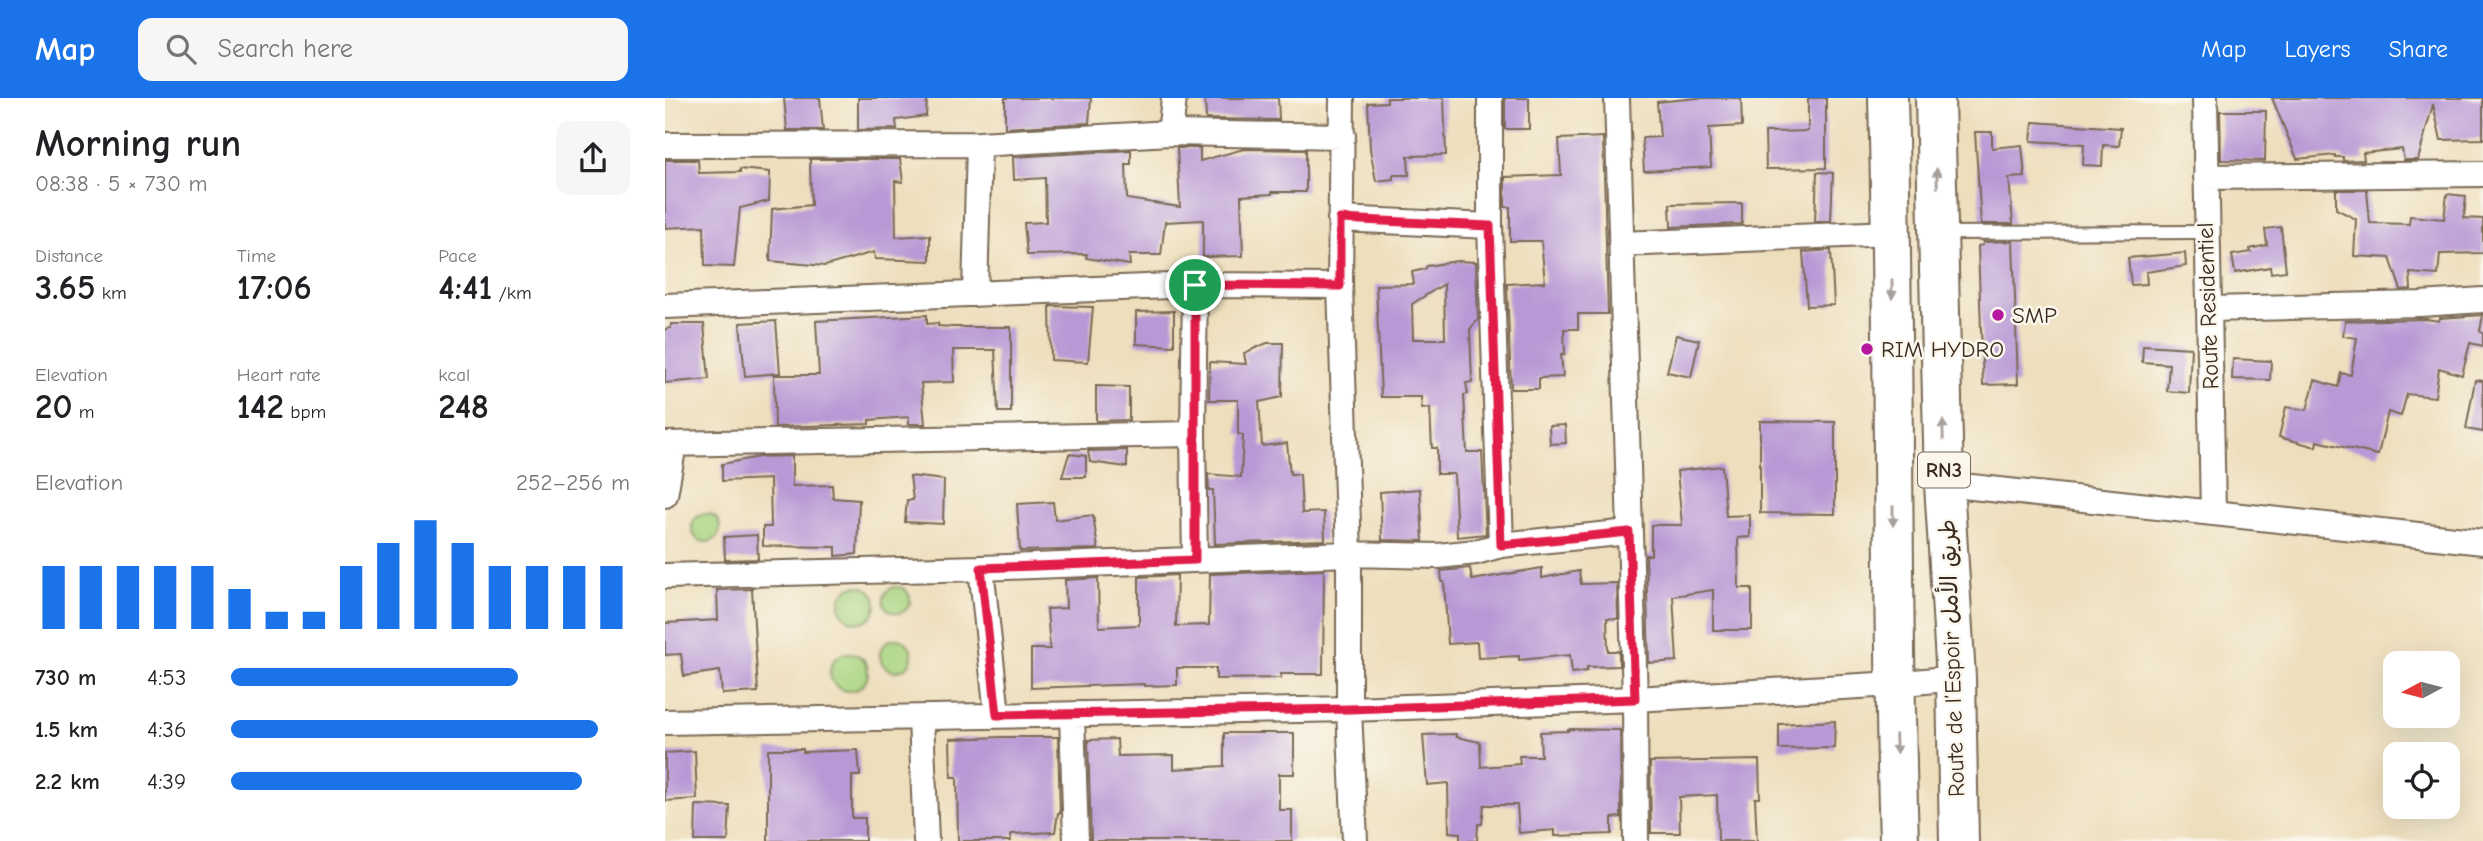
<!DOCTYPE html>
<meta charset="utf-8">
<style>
:root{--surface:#fff;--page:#f6f6f6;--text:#202124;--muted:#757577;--accent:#1a73e8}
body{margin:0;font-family:"Comic Neue","Playpen Sans Arabic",sans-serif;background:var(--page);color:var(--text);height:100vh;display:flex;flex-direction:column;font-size:26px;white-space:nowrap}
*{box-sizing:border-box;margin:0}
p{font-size:23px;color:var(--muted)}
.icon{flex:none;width:38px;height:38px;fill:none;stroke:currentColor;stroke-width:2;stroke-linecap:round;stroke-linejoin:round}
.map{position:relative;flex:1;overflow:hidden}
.drawer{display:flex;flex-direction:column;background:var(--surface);width:665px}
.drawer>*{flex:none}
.needle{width:46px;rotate:263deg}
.buttons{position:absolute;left:1718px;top:553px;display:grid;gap:14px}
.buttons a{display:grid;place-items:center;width:77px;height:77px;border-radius:14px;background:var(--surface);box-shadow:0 7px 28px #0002;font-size:35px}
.pin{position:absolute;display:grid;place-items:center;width:60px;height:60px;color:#fff;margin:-30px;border:4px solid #fff;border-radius:50%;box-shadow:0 2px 7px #0007}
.round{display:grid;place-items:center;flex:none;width:74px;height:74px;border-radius:14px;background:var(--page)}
.head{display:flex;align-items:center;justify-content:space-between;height:119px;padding:0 35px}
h1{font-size:38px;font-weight:800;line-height:52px}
.stats{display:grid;grid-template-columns:repeat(3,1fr);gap:10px;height:119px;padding:7px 35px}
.stats div{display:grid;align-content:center}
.stats b{font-size:35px;font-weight:800}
.stats small{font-size:19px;font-weight:400}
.stats p{font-size:19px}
.chart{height:196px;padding:14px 35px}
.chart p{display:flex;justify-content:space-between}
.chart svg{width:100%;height:126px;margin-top:7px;stroke:var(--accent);stroke-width:6}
ul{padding:0 35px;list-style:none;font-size:23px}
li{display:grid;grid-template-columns:112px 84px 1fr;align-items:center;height:52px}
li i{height:18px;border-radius:9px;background:var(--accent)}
header{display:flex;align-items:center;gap:42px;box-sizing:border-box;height:98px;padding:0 35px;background:var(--accent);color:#fff}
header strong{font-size:33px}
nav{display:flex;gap:38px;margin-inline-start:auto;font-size:24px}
.search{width:490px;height:63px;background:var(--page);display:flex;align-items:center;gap:18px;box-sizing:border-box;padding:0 24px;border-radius:14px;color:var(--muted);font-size:26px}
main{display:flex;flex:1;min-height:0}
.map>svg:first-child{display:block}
</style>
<header>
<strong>Map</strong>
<div class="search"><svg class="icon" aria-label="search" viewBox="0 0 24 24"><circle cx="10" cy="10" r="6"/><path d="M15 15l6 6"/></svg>Search here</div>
<nav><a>Map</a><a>Layers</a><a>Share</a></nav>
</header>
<main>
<section class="drawer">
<div class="head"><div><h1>Morning run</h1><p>08:38 · 5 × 730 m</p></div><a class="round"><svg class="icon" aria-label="share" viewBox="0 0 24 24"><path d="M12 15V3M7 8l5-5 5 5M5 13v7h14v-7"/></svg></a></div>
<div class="stats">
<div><p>Distance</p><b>3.65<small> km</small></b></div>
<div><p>Time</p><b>17:06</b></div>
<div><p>Pace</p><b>4:41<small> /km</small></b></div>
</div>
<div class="stats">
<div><p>Elevation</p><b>20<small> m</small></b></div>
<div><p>Heart rate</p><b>142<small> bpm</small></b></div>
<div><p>kcal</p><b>248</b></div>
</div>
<div class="chart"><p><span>Elevation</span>252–256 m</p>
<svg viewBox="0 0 160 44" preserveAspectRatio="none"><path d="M5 44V22M15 44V22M25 44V22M35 44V22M45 44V22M55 44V30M65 44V38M75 44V38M85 44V22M95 44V14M105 44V6M115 44V14M125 44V22M135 44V22M145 44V22M155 44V22"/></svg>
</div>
<ul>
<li><b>730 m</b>4:53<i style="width:72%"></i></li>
<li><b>1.5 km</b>4:36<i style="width:92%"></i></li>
<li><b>2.2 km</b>4:39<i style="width:88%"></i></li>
</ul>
</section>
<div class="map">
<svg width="1818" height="743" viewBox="0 0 1818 743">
<rect width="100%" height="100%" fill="#fbf7ec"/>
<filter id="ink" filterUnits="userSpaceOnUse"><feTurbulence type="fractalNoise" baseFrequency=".0143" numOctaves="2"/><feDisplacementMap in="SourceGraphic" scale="14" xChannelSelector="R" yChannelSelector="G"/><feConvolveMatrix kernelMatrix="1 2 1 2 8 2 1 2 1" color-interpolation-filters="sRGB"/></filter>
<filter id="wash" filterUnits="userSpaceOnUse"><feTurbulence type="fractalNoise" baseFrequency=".00686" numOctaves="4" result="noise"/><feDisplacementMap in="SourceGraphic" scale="28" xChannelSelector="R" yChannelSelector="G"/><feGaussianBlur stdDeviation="1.57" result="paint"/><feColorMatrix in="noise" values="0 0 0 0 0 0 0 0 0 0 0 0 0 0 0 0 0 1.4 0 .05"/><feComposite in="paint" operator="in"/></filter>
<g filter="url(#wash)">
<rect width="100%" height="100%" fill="#eddebc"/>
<path fill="#a9d480" stroke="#727f4f" stroke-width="2" d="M27 430a14 14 0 1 1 28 0a14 14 0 1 1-28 0Z
M175 506a18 18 0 1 1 36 0a18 18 0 1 1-36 0Z
M219 502a13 13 0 1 1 26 0a13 13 0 1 1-26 0Z
M215 557a16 16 0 1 1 32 0a16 16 0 1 1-32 0Z
M165 574a19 19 0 1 1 38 0a19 19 0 1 1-38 0Z"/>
<g id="blocks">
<path fill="#b799d5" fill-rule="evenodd" d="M 119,0 L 155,0 L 158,32 L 122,32 Z
M 193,0 L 262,0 L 261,18 L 231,22 L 232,31 L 193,32 Z
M 340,0 L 426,0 L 424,25 L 340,30 Z
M 540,0 L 613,0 L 614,22 L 541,21 Z
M 722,0 L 779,0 L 781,57 L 743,58 L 744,77 L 728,77 L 728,81 L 711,83 L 705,51 L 703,5 L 722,4 Z
M 840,0 L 864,0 L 864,31 L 840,31 Z
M 1032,0 L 1076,0 L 1077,28 L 1044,30 L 1046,69 L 979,73 L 977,40 L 995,39 L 992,4 Z
M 1143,0 L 1161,0 L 1161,70 L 1101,71 L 1100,34 L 1143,33 Z
M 1607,0 L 1818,0 L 1818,41 L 1776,42 L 1768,6 L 1753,62 L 1739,62 L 1737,51 L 1698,55 L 1699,62 L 1678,63 L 1678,59 L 1670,59 L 1670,57 L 1632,61 Z
M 1555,13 L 1601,13 L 1600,63 L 1556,62 Z
M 1368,24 L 1456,30 L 1454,48 L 1438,47 L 1437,68 L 1418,67 L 1419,46 L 1366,43 Z
M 1310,34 L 1327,34 L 1327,50 L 1357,47 L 1360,79 L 1344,80 L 1348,126 L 1316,126 Z
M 938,39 L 943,216 L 913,216 L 913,231 L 899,231 L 900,256 L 896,256 L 898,279 L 874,280 L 874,291 L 846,291 L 842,186 L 880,184 L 876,143 L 845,143 L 845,109 L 840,109 L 840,79 L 896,77 L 894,41 Z
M 512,50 L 535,50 L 535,63 L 579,51 L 641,52 L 641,94 L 607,94 L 607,96 L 576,98 L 578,158 L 538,159 L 538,122 L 500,124 L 496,157 L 464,157 L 465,167 L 421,160 L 422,156 L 362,157 L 359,125 L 381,124 L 380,80 L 349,82 L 348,59 L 466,52 L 466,66 L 461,66 L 462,101 L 515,109 Z
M 145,61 L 235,61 L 238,84 L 230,83 L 231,139 L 265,137 L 265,163 L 210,161 L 209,154 L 160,168 L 105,163 L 107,111 L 146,107 Z
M 0,62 L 33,62 L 34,75 L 75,74 L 75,71 L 105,74 L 104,103 L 75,110 L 69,169 L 40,168 L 39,128 L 0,130 Z
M 1152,74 L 1168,75 L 1166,123 L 1150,123 Z
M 1671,92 L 1702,92 L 1705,125 L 1744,126 L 1745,118 L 1779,121 L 1782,96 L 1801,98 L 1799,120 L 1818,121 L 1818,155 L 1775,156 L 1773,177 L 1745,175 L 1746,191 L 1736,192 L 1725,160 L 1689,158 L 1691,121 L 1671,111 Z
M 1077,105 L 1077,126 L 1006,129 L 1005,106 Z
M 1616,129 L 1621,173 L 1606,175 L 1605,169 L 1570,175 L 1567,157 L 1586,154 L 1585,151 L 1602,147 L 1600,131 Z
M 1348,143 L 1353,286 L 1318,287 L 1313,148 L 1318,147 L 1318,144 Z
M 1166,152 L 1169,207 L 1142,208 L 1138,154 Z
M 1520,155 L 1521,168 L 1481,174 L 1482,186 L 1466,187 L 1463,160 Z
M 792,163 L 811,164 L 813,222 L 805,231 L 807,284 L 801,285 L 803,296 L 799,297 L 802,354 L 817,354 L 821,436 L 792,439 L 789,376 L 772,376 L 772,350 L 767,350 L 765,310 L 757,311 L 756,299 L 716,299 L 711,187 L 749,186 L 747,174 L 760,171 L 762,168 ZM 779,186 L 780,241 L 748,241 L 747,206 Z
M 385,208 L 428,209 L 423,264 L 386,262 Z
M 509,213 L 509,248 L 471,246 L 471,214 Z
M 262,217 L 262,226 L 273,225 L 273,228 L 287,229 L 346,229 L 346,314 L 333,314 L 330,252 L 288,252 L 289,284 L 256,285 L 260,326 L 244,326 L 244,319 L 204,322 L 204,326 L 110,329 L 109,277 L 154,277 L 151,223 Z
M 1818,217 L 1815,233 L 1818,236 L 1818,248 L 1805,245 L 1797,277 L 1774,270 L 1770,299 L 1742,296 L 1736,318 L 1723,314 L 1713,357 L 1652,343 L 1651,349 L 1614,339 L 1621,309 L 1642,312 L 1650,282 L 1673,289 L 1676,275 L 1686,277 L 1692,240 L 1678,238 L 1680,223 L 1761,221 L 1774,223 L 1775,220 Z
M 111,223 L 115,275 L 80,278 L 75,225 Z
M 6,226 L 39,226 L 44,281 L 0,285 L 0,231 L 6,230 Z
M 1011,237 L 1034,242 L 1026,279 L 1002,274 Z
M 602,245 L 618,245 L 617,299 L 594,304 L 597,348 L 622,345 L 625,376 L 635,376 L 637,415 L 659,414 L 660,442 L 550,446 L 548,392 L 544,392 L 543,376 L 576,379 L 578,337 L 573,336 L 573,302 L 544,302 L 545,264 L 581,266 L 579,255 Z
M 1478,247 L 1526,250 L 1524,295 L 1502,293 L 1504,266 L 1477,264 Z
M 1568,261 L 1606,263 L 1605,282 L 1567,281 Z
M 1810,282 L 1818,283 L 1818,334 L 1801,331 Z
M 431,288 L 464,289 L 464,322 L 431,323 Z
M 1095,323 L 1170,324 L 1170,416 L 1095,415 Z
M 900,327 L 901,345 L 885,346 L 884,328 Z
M 462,352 L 462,369 L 425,364 L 423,353 Z
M 404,356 L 421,358 L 421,379 L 397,379 Z
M 127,358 L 127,388 L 167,387 L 168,400 L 194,402 L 192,456 L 171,458 L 171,449 L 98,448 L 98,429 L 106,429 L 105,381 L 57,383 L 57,366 L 94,359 Z
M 1057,368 L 1061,418 L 1085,417 L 1085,439 L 1073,440 L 1074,490 L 1087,490 L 1087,532 L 1048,532 L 1048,492 L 1008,498 L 1012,563 L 984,565 L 981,457 L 986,457 L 986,427 L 1017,427 L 1012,373 Z
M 245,378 L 279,382 L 278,426 L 240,424 L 242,402 L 248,402 Z
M 755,391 L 758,443 L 717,442 L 715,394 Z
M 388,404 L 390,422 L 428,417 L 433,451 L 355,453 L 352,406 Z
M 92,437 L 93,461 L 60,462 L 59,439 Z
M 805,470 L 807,482 L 877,470 L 877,480 L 914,473 L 916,486 L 952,485 L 953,521 L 942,520 L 943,553 L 954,553 L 954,568 L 922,569 L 922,573 L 907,575 L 905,557 L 854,562 L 854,558 L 813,560 L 812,544 L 783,546 L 779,484 L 777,484 L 776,473 Z
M 659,472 L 658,576 L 616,576 L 616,580 L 551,581 L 551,570 L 512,570 L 512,587 L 479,588 L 479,586 L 366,590 L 366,551 L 385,551 L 382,511 L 401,510 L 400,482 L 433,480 L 434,529 L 474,527 L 474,479 L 512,477 L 511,528 L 544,527 L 545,476 Z
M 87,491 L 93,594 L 57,596 L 55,573 L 19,578 L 16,556 L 0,557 L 0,525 L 53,522 L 52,492 Z
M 1170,623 L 1169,650 L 1114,651 L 1114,626 Z
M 903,631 L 955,632 L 956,719 L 947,720 L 947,736 L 890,738 L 890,732 L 854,735 L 852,707 L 819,707 L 817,726 L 813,726 L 812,743 L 795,743 L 795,735 L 784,734 L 783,685 L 762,687 L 758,637 L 791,636 L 791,639 L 815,644 L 816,669 L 855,666 L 854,658 L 876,658 L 875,634 L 903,633 Z
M 559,635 L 629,635 L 629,676 L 614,676 L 614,712 L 627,712 L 627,743 L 426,743 L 423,642 L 452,641 L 453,658 L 509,657 L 509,671 L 559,668 Z
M 337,639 L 393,639 L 395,715 L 393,715 L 390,734 L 346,736 L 346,743 L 293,743 L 292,679 L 286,679 L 285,641 Z
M 103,651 L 138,651 L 138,654 L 193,652 L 195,678 L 187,678 L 187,720 L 200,720 L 200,743 L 103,743 Z
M 30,653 L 32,701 L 0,703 L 0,655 Z
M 1094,662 L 1095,700 L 1090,700 L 1092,743 L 1053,743 L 1052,697 L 1014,699 L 1015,735 L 986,735 L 985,664 Z
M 31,707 L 65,708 L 63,743 L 30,743 Z"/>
</g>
</g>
<g filter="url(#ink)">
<use href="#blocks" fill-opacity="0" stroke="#796955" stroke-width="2"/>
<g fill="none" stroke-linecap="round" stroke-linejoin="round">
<defs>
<path id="lane" d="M 1277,135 L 1541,134"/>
<path id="street" d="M 677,0 L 675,188 L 684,456 L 684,611 L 690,743
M 825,0 L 825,128 L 836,447
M 952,0 L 970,601 L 971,743
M 1540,0 L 1548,415
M 505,35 L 509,0
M 0,47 L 314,46 L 505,35 L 678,38
M 1541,79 L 1818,76
M 675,121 L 825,128
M 956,146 L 1227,135
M 310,196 L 314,46
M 0,208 L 530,187 L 675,188
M 1544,211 L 1755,206 L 1818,202
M 528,336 L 530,462
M 0,346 L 528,336 L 530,187
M 1279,386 L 1818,444
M 0,397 L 9,346
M 316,470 L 332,616
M 0,478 L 316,470 L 684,456 L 773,458 L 811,454 L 836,447 L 964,434
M 407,617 L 411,743
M 256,620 L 261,743
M 0,624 L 684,611 L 970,601 L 1229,586 L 1291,580"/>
<path id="highway" d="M 1223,0 C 1230,248 1226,495 1234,743
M 1270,0 L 1279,386 L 1291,580 L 1294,743"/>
</defs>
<use href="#lane" stroke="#796955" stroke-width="16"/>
<use href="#street" stroke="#796955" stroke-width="28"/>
<use href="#highway" stroke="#796955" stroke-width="42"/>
<use href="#lane" stroke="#fff" stroke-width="12"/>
<use href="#street" stroke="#fff" stroke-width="24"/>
<use href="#highway" stroke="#fff" stroke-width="38"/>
</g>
<defs><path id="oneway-solid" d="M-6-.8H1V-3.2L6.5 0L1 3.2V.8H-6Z" transform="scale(1.75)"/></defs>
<g fill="#a79f9a">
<use href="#oneway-solid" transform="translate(1272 80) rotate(-92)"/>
<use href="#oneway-solid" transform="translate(1227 191) rotate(90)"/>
<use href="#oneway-solid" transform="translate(1278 332) rotate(-91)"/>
<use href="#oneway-solid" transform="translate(1228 418) rotate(90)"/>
<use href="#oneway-solid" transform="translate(1231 646) rotate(88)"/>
</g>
</g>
<g fill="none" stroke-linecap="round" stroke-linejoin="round" filter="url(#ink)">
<defs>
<path id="route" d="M 675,121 L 825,128 L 836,447 L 964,434 L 970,601 L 684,611 L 332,617 L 316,470 L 530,462 L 530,187 L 675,188 Z"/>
</defs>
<use href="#route" stroke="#fff" stroke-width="14"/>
<use href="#route" stroke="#e11d48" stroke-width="9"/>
</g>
<g fill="#b5179e" stroke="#fbf7ec" stroke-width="2.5">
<circle cx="1333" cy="217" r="7"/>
<circle cx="1202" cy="251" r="7"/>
</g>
<g text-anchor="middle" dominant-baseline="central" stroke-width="5" stroke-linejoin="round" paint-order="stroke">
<rect fill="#fbf7ec" stroke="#75685c" stroke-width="2" x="1253" y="354.5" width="52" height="35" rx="5"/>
<g font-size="21" font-weight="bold" fill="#3b2a1e">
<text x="1279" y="372">RN3</text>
</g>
<g font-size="23" fill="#3b2a1e" stroke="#fbf7ec">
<text transform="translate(1543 208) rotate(-92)">Route Residentiel</text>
<text transform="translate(1287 560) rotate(-92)">Route de l’Espoir طريق الأمل</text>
</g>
<g font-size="23" fill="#3b2a1e" stroke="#fbf7ec" text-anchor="start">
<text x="1347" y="217">SMP</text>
<text x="1216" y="251">RIM HYDRO</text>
</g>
</g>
</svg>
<div class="buttons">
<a><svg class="needle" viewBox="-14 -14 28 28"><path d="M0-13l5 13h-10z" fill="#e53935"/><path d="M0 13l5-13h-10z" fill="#757577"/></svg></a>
<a><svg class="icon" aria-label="locate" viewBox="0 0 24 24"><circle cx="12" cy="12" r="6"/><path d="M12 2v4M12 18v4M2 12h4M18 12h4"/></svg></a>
</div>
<div class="pin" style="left:530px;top:187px;background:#1e9e55"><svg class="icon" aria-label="arrive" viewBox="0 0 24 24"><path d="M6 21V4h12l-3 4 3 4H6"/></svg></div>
</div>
</main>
